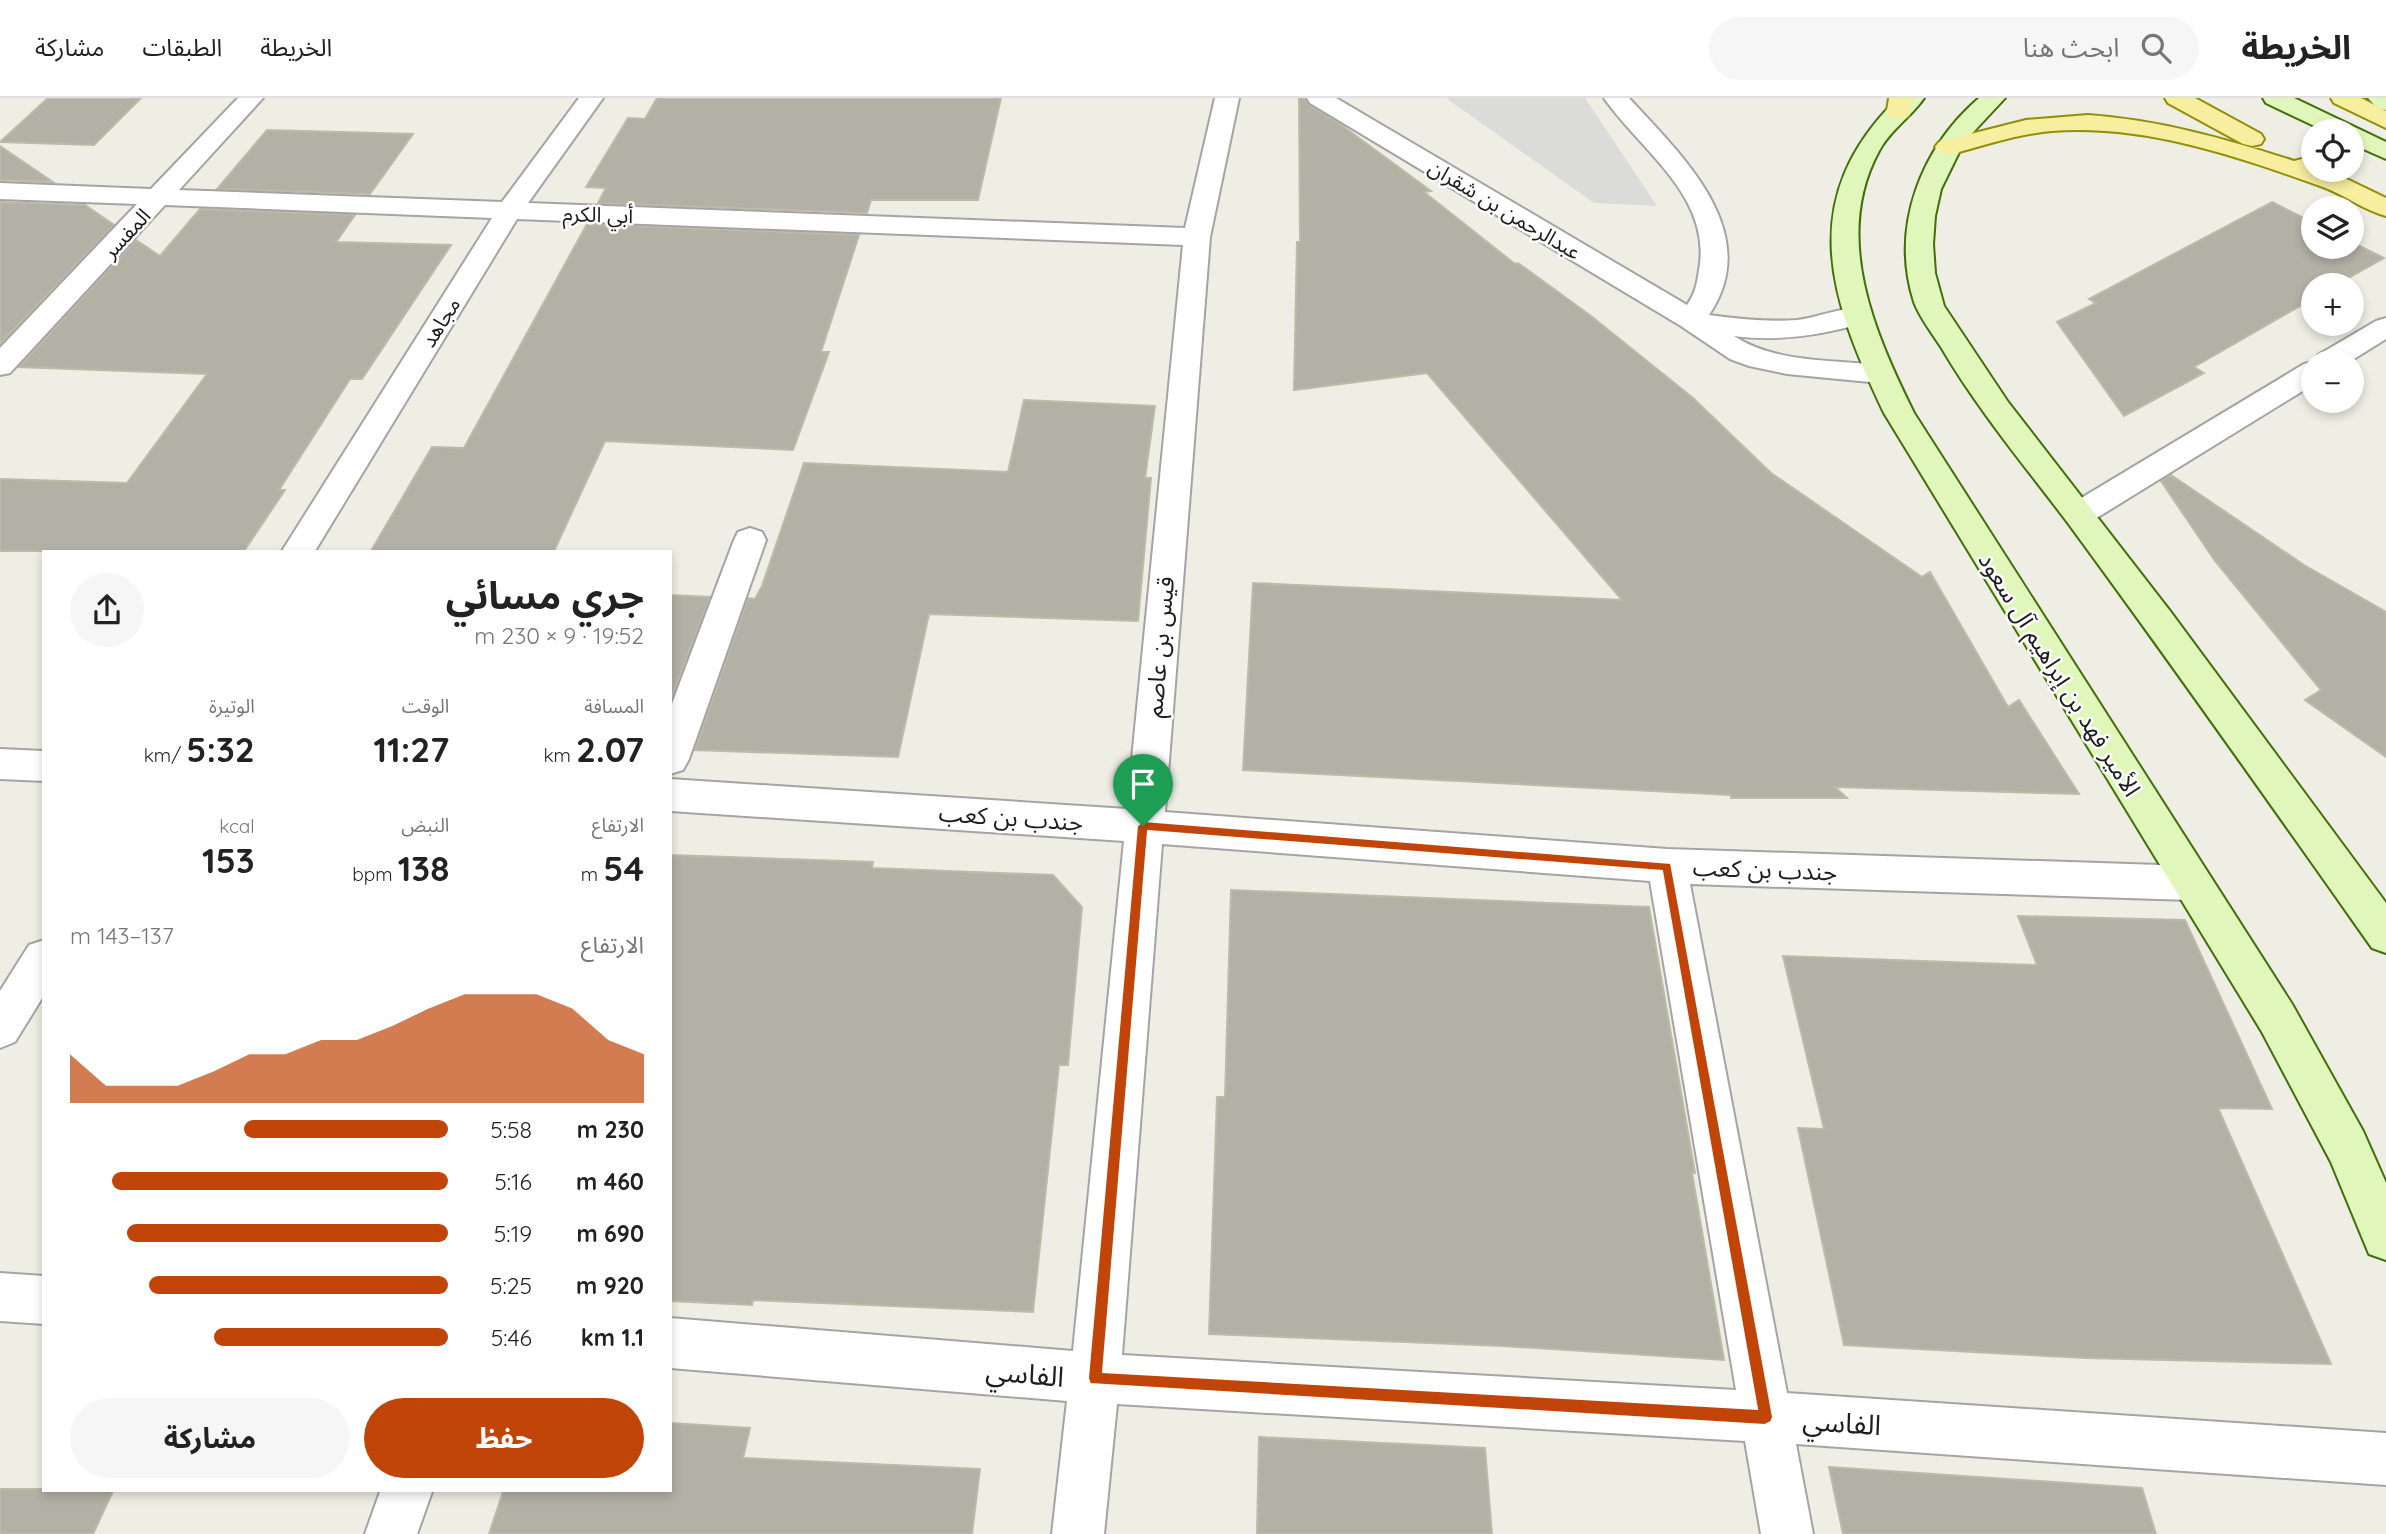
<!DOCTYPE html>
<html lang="ar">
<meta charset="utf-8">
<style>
:root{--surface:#fff;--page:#f6f6f6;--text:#222;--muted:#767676;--line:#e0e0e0;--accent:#c14509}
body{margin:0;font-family:Quicksand,"Noto Sans Arabic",sans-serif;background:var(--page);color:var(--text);direction:rtl;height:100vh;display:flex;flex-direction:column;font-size:26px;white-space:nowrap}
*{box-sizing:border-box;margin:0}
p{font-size:23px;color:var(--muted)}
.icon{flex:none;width:38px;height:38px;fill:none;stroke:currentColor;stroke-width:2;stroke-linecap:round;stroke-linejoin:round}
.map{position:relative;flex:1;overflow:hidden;direction:ltr}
.drawer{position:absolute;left:42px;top:452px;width:630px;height:942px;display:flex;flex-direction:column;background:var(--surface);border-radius:0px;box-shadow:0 4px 10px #0003;direction:rtl}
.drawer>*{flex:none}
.fabs{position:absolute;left:2301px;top:21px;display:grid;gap:14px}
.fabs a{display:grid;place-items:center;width:63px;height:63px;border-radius:50%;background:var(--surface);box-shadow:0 4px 10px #0003;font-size:35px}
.pin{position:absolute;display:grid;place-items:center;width:60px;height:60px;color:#fff;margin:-72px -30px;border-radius:50% 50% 50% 0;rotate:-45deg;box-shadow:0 0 7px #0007}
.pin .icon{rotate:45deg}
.round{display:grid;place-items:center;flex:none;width:74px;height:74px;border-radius:37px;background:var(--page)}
.head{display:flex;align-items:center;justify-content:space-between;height:119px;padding:0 28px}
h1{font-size:38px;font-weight:700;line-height:52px}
.stats{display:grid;grid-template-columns:repeat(3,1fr);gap:10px;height:119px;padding:7px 28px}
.stats div{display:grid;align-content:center}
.stats b{font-size:35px;font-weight:700}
.stats small{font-size:19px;font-weight:400}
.stats p{font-size:19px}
.chart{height:196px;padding:14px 28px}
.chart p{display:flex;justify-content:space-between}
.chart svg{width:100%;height:126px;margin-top:7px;fill:var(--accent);opacity:.7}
.action{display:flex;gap:14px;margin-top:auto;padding:14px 28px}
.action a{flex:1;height:80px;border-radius:42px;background:var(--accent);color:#fff;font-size:28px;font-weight:700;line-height:80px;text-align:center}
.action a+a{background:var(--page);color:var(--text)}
ul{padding:0 28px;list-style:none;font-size:23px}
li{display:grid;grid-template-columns:112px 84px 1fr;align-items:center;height:52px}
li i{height:18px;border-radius:9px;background:var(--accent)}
header{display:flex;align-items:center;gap:42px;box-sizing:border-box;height:98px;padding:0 35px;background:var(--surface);border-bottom:2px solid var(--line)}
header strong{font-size:33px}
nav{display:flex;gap:38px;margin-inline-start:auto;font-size:24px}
.search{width:490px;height:63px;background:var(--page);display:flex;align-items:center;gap:18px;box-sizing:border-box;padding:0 24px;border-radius:38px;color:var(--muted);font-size:26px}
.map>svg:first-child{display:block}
</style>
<header>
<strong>الخريطة</strong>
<div class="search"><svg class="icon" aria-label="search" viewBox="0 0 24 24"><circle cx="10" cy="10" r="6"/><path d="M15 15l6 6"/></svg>ابحث هنا</div>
<nav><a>الخريطة</a><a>الطبقات</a><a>مشاركة</a></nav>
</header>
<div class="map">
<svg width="2386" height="1436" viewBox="0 0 2386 1436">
<rect width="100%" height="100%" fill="#eeeee4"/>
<path fill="#dbdbda" d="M 1446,0 L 1585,0 L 1657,108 L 1594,105 Z"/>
<path fill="#b3b1a6" stroke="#bfb9a7" stroke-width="2" d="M 48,0 L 141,0 L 94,47 L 0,44 Z
M 657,0 L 1001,0 L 978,102 L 871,102 L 867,115 L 598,105 L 606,90 L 586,89 L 628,20 L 645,21 Z
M 1299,0 L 1304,0 L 1309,7 L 1340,26 L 1431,93 L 1424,94 L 1515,166 L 1518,165 L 1591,218 L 1693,300 L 1771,375 L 1922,479 L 1930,474 L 2008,609 L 2019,602 L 2079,696 L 1835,689 L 1847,700 L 1731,700 L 1731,697 L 1243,672 L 1253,485 L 1622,502 L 1427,275 L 1294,292 L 1297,144 L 1300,144 Z
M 267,32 L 413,36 L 370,96 L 217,91 Z
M 0,48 L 53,84 L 0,82 Z
M 0,104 L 85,107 L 114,127 L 0,246 Z
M 2272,104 L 2314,125 L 2314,149 L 2352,149 L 2352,144 L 2384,160 L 2336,187 L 2314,187 L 2314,200 L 2194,269 L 2204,275 L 2124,318 L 2057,224 L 2096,205 L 2089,201 Z
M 200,111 L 355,117 L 336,144 L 451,147 L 362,281 L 350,281 L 279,392 L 285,392 L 244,453 L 0,453 L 0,381 L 127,385 L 207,276 L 19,269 L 136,142 L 160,158 Z
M 587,126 L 859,137 L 821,254 L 829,254 L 793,352 L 605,343 L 554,453 L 371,453 L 432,349 L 464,350 Z
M 1024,302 L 1155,308 L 1145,380 L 1151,380 L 1138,523 L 929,516 L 898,659 L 695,652 L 748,500 L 755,501 L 762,488 L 804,365 L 1008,374 Z
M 2171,377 L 2304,467 L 2386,514 L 2386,659 L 2305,602 L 2321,592 L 2215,463 L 2161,383 Z
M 670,497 L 710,499 L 670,603 Z
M 670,757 L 873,764 L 872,770 L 1053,777 L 1082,809 L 1068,967 L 1059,967 L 1033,1214 L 753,1202 L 752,1207 L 670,1203 Z
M 1231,792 L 1649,809 L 1695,1075 L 1692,1075 L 1724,1262 L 1503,1248 L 1209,1236 L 1217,999 L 1225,999 Z
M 2018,818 L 2185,822 L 2272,1011 L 2218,1010 L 2331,1266 L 2085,1260 L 1844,1247 L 1798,1030 L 1824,1031 L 1783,858 L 2037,867 Z
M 670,1325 L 750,1330 L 743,1360 L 980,1371 L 972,1436 L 489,1436 L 504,1391 L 670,1391 Z
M 1259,1339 L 1485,1350 L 1492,1436 L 1257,1436 Z
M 1829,1369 L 2142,1390 L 2156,1436 L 1843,1436 Z
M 0,1391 L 114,1391 L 93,1436 L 0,1436 Z"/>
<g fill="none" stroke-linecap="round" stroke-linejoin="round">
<defs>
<path id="street" d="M 238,0 L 263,0 L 179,92 L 502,104 L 579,0 L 603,0 L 528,105 L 1185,130 L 1215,0 L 1239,0 L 1210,139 L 1165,714 L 1667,751 L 2190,768 L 2204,773 L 2210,785 L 2204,797 L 2190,802 L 1690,786 L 1787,1295 L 2386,1335 L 2386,1387 L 1796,1346 L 1813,1436 L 1761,1436 L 1745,1343 L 1117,1306 L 1104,1436 L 1052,1436 L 1067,1303 L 670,1270 L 670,1220 L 1073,1253 L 1124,743 L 670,713 L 670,681 L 1127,711 L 1183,147 L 517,121 L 315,453 L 282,453 L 492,120 L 165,107 L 10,275 L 0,277 L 0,250 L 137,106 L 0,101 L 0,85 L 151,91 ZM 1162,746 L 1650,783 L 1736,1292 L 1122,1257 Z
M 1307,0 L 1336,0 L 1687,207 C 1695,196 1697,186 1699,172 C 1713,99 1640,52 1604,0 L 1629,0 C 1682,58 1765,134 1709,217 C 1738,221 1767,224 1797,222 C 1819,220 1846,206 1867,212 L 1871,218 L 1867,224 C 1823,237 1780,244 1734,238 C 1775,265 1832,262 1880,267 L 1890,269 L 1895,276 L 1890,283 L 1880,285 L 1787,276 L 1749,268 L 1730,261 L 1681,228 L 1310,5 Z
M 2386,220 L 2386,241 L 2349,264 L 2314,264 L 2314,286 L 2090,424 L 2079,427 L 2068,424 L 2063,416 L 2068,408 L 2304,266 L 2313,264 L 2318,257 L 2376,223 Z
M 750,430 L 762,434 L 766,442 L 689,661 L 683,672 L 670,676 L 670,611 L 734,442 L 738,434 Z
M 0,651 L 44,653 L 44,683 L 0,681 Z
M 44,842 L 44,897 L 15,944 L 0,950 L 0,893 L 29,847 Z
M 0,1175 L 44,1178 L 44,1226 L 0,1223 Z
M 381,1391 L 433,1391 L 417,1436 L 365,1436 Z"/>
<path id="secondary" d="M 1898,0 L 1924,0 C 1911,19 1890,32 1879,53 C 1832,139 1875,236 1914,315 L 2292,906 L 2363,1033 L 2386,1085 L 2386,1162 L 2369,1156 L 2331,1064 L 2262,934 L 1884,315 C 1829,199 1795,101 1898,0 Z
M 1979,0 L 2005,0 L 1964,44 L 1941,91 L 1935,118 L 1933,146 L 1935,175 L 1944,208 L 2008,304 L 2170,513 L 2386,805 L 2386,855 L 2372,850 C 2271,707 2171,565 2068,425 C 2024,367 1978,312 1941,249 C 1932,235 1920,220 1914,204 C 1890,129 1921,50 1979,0 Z
M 2263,0 L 2294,0 L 2386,44 L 2386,61 L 2352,46 L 2352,33 L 2325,33 L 2266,5 Z
M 2368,0 L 2386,0 L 2386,12 L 2377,10 Z"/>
<path id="primary" d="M 1889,0 L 1913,0 L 1908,18 L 1899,20 L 1890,18 L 1887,13 Z
M 2165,0 L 2195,0 L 2261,36 L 2264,41 L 2261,46 L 2252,48 L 2243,46 L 2168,5 Z
M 2331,0 L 2361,0 L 2386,13 L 2386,30 L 2334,5 Z
M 2088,17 C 2160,22 2226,41 2294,63 L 2302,61 L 2311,64 L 2314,72 L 2328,72 L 2386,100 L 2386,118 C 2363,112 2345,97 2323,89 C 2236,58 2145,26 2052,33 C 2017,36 1983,48 1948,57 L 1939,54 L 1935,49 L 1939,44 L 2026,22 Z"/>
</defs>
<use href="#street" stroke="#a4a4a4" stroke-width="4"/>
<use href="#secondary" stroke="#436f0a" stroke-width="4"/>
<use href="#primary" stroke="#908f07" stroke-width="4"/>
<use href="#street" fill="#fff" fill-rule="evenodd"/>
<use href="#secondary" fill="#e0f6ba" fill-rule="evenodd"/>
<use href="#primary" fill="#f7eea0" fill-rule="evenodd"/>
</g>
<path fill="#c14509" stroke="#fff" stroke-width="2" fill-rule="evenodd" d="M 1143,723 L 1671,765 L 1773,1319 L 1771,1324 L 1765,1327 L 1090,1286 L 1088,1280 L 1137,728 ZM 1148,733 L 1662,773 L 1757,1311 L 1103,1274 Z"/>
<g text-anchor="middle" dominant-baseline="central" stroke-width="5" stroke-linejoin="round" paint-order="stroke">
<g font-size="21" fill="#1d1d1d" stroke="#fff">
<text transform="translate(1505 111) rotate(31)">عبدالرحمن بن شقران</text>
<text transform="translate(598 116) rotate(2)">أبي الكرم</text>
<text transform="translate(126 135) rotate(-47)">المفسر</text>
<text transform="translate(440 224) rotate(-58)">مجاهد</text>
</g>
<g font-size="24" fill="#1d1d1d" stroke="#fff">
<text transform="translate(1159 549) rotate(-85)">قيس بن عاصم</text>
<text transform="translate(2060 576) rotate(58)">الأمير فهد بن إبراهيم آل سعود</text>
<text transform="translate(1011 719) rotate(4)">جندب بن كعب</text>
<text transform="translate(1765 771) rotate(2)">جندب بن كعب</text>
</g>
<g font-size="28" fill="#1d1d1d" stroke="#fff">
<text transform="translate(1025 1275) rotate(5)">الفاسي</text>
<text transform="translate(1842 1324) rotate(4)">الفاسي</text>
</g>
</g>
</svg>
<div class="fabs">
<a><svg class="icon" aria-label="locate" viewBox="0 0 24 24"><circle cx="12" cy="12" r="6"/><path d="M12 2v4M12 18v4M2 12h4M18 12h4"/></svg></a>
<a><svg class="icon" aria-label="layers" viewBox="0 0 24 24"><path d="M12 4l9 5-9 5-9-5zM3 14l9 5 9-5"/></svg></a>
<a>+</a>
<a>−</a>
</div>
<div class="pin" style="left:1143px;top:728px;background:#1e9e55"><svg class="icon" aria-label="arrive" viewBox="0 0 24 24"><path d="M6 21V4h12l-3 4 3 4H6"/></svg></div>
<section class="drawer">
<div class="head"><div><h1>جري مسائي</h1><p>19:52 · 9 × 230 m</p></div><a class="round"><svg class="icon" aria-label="share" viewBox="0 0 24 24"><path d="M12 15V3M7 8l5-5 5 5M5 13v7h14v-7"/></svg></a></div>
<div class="stats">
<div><p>المسافة</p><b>2.07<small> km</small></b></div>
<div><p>الوقت</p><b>11:27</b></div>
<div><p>الوتيرة</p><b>5:32<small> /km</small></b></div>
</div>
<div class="stats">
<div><p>الارتفاع</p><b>54<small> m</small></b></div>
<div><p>النبض</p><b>138<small> bpm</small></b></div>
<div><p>kcal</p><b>153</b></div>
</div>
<div class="chart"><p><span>الارتفاع</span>137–143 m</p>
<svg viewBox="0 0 160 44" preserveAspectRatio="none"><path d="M0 44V27L10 38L20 38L30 38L40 33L50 27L60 27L70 22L80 22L90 17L100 11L110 6L120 6L130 6L140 11L150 22L160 27V44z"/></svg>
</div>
<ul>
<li><b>230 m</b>5:58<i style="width:54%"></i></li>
<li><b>460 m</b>5:16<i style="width:89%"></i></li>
<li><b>690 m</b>5:19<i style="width:85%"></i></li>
<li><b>920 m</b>5:25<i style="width:79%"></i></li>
<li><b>1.1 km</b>5:46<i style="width:62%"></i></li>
</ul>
<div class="action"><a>حفظ</a><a>مشاركة</a></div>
</section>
</div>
